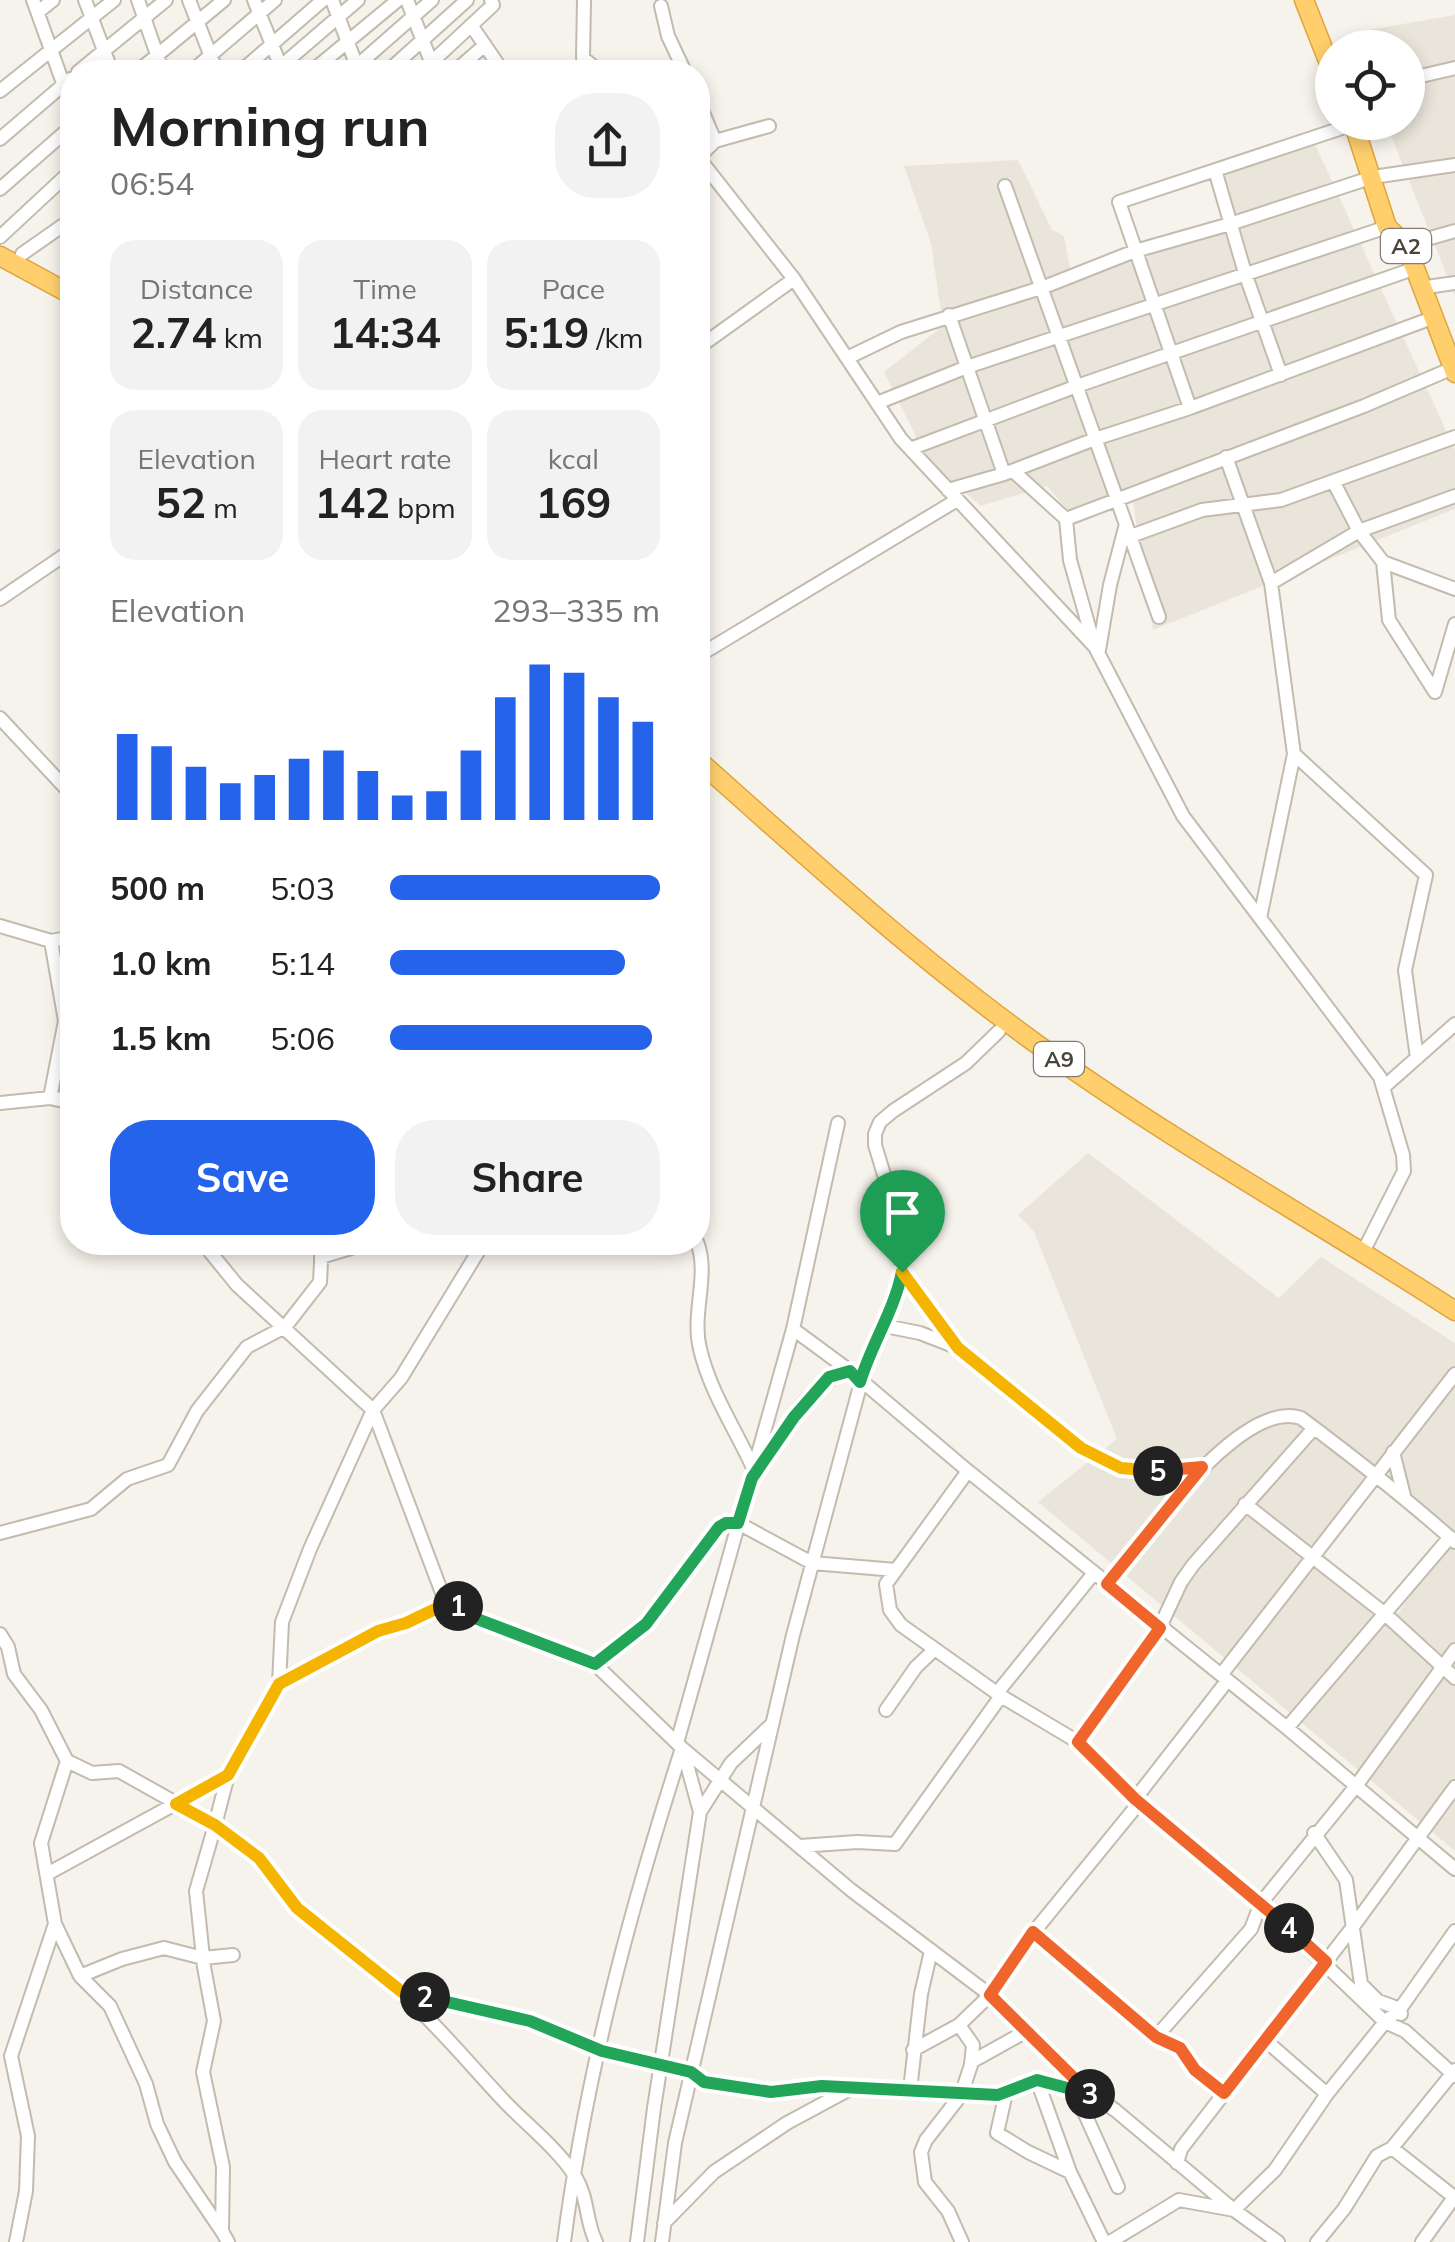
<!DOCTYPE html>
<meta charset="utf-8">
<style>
:root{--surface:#fff;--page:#f2f2f2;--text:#222;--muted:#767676;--accent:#2563eb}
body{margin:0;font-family:Mulish,sans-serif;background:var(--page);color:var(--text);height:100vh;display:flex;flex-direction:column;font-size:38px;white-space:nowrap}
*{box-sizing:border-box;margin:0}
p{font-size:32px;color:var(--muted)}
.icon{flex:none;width:55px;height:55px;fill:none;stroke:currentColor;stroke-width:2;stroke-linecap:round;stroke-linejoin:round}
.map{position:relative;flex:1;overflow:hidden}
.drawer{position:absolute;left:60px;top:60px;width:650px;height:1195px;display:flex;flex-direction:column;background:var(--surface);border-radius:40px;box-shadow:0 5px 15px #0003}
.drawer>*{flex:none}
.buttons{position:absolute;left:1315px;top:30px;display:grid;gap:20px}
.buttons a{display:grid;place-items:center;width:110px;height:110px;border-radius:50%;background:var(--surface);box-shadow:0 5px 15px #0003;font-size:50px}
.pin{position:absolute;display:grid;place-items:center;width:85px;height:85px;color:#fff;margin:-102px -42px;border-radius:50% 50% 50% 0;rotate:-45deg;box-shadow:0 0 10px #0007}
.pin .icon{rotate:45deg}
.km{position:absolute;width:50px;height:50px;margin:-25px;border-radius:50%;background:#222;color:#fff;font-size:28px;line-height:50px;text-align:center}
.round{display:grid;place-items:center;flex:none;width:105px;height:105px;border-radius:40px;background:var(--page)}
.headline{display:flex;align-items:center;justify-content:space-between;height:170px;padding:0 50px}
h1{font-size:55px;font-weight:700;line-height:75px}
.metrics{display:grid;grid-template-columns:repeat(3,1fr);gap:15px;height:170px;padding:10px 50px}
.metrics div{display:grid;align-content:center;border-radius:25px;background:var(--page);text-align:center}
.metrics b{font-size:42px;font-weight:700}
.metrics small{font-size:28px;font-weight:400}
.metrics p{font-size:28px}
.chart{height:280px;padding:20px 50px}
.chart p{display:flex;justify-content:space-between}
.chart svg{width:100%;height:180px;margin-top:10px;stroke:var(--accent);stroke-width:6}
.action{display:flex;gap:20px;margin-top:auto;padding:20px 50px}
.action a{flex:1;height:115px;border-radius:40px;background:var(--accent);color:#fff;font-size:40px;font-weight:700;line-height:115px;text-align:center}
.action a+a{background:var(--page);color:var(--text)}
ul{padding:0 50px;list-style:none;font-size:32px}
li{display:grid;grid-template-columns:160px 120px 1fr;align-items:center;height:75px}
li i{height:25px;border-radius:12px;background:var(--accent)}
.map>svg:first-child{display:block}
</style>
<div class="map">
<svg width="1455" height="2242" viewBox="0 0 1455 2242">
<rect width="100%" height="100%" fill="#f6f3ec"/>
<path fill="#eae5da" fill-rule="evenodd" d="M 1455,15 L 1455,296 L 1386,123 L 1408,122 L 1408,48 L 1360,47 L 1357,32 Z
M 1313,140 L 1455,450 L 1455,509 L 1153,630 L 1132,496 L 1079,523 L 1047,486 L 981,506 L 929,463 L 884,372 L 943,326 L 931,243 L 904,166 L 1018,160 L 1052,230 L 1064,236 L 1071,273 L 1229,224 L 1215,170 Z
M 1088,1153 L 1279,1298 L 1321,1257 L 1455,1343 L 1455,1851 L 1038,1502 L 1117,1439 L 1034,1232 L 1018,1215 ZM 1382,1475 L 1451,1529 L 1396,1617 L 1316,1558 Z"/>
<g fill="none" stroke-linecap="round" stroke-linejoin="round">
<defs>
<path id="minor" d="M 33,0 L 72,108
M 85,0 L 112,72
M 138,0 L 163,72
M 189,0 L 217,72
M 254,0 L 283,72
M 332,0 L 359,72
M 407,0 L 435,72
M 584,0 L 583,58 L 600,72
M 661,6 L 668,36 L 685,72
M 38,12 L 53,0
M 471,25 L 497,63 L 486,72
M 280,67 L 358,0
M 78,72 L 166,0
M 137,72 L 224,0
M 191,72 L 275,0
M 240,72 L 323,0
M 311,72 L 398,0
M 350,72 L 432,0
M 387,72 L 467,0
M 421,72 L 493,5 L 491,0
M 454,72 L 485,45
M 1408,79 L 1455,68
M 0,91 L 114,0
M 698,101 L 715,141
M 0,139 L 70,79
M 698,157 L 794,279 L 901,439 L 1095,647 L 1183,816 L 1380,1077 L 1403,1155 L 1404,1171 L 1363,1252
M 698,158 L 715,141 L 769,126
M 1215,170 L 1245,273 L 1281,375
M 1005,186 L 1159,617
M 0,189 L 72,126
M 0,237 L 72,170
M 1406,245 L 1455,231
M 22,254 L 72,219
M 1420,288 L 1455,283
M 949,315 L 1004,474
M 698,348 L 794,279
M 847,358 L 901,332 L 1044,287 L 1135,251 L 1230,224 L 1373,177 L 1455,165
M 877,403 L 967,367 L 1387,227
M 1190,408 L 1119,202 L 1354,124
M 910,449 L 1077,386 L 1413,269
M 1226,457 L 1271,583 L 1294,754
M 1013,471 L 1066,519 L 1070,560 L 1094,645
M 1333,481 L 1359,531 L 1383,562 L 1455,589
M 948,490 L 1004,474 L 1095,439 L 1190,408 L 1432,318
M 1066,519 L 1364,406 L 1453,368
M 1131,536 L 1202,510 L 1281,500 L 1455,437
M 1383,562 L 1389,620 L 1435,692 L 1455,624
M 1271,583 L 1359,531 L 1455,496
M 0,599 L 69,552
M 1099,650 L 1110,585 L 1126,524
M 698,656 L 957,500
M 0,718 L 72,795
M 1260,918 L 1294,754 L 1426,875 L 1405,970 L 1417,1058
M 0,926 L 51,941 L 72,937
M 1385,1086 L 1455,1024
M 72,1099 L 50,1098 L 72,1103
M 0,1103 L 50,1098 L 65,1021 L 51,941
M 202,1242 L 237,1285 L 373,1410 L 442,1593 L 472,1617 L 595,1664 L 682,1748 L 851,1890 L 990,1995 L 1091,2094 L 1115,2110 L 1234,2210 L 1278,2242
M 484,1242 L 401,1378 L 373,1410 L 310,1549 L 282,1622 L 279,1684 L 228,1775 L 215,1825 L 259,1858 L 297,1908 L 402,1992 L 530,2021 L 602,2051 L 691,2072 L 703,2082 L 771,2092 L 822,2087 L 998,2095 L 1037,2080 L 1091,2094
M 697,1242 C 710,1275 691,1313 700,1349 C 710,1392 736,1430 754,1470
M 321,1257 L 371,1242
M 903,1272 L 958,1348 L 1081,1448 L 1121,1468 L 1145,1472 L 1201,1467
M 885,1326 L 920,1333 L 956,1347
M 793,1329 L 850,1371
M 1393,1452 L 1404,1496
M 968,1471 L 886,1584 L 890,1610 L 901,1625 L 1001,1696 L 1078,1742 L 1135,1799 L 1261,1903 L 1385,2022 L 1405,2031 L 1455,2076
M 752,1478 C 778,1441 804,1383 850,1371 L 968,1471 L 1287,1728 L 1455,1869
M 1245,1504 L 1384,1613 L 1455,1678
M 0,1533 L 91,1509 L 127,1479 L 168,1465 L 197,1411 L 247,1347 L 285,1327 L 320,1282 L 322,1242
M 1107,1583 C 1142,1540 1240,1398 1301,1418 C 1353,1457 1406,1498 1455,1542
M 0,1634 L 8,1647 L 14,1674 L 41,1710 L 67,1761 L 92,1773 L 119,1771 L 215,1825 L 196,1891 L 204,1967 L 214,2021 L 203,2072 L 223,2167 L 222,2231 L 228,2242
M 595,1664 L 646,1624 L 719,1527 L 726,1523 L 738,1523 L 812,1563 L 896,1570
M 1221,1675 L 1455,1374
M 279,1684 L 378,1631 L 406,1623 L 452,1601
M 997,1693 L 1094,1573
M 886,1710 L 916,1667 L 935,1649
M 1287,1728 L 1450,1537
M 1078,1742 L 1160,1627 L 1181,1582 L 1193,1565 L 1314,1428
M 677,1743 L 793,1329 L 838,1123
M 67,1761 L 41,1843 L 55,1924 L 80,1976 L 122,1959 L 164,1948 L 203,1958 L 233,1955
M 1135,1799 L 1227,1681
M 700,1812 L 731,1763 L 771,1725
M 1314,1833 L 1346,1880 L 1361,1984 L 1378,2001 L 1400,2009 L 1401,2014
M 800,1846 L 857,1842 L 895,1844 L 1001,1696
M 47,1874 L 228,1775
M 1033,1933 L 1156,2037 L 1180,2048 L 1195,2070 L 1224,2093
M 80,1976 L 110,2006 L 146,2084 L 157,2124 L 175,2162 L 223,2233
M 403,1994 C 440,2028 471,2066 505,2102 C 527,2125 558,2149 575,2176 C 589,2199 585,2220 596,2242
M 959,2025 L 973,2045 L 971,2065 L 961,2095 L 926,2140 L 921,2152 L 925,2182 L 948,2211 L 962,2242
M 1156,2037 L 1251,1929 L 1261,1903 L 1356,1786 L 1455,1650
M 1265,2040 L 1327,2094
M 913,2050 L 959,2025 L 990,1995 L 1033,1933 L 1139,1803
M 971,2062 L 1025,2032
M 1037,2080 L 1070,2172
M 910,2090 L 921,1994 L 931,1951
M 1075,2092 L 1118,2187
M 1006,2093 L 997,2133 L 1028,2152 L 1070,2172 L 1104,2242
M 1392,2148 L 1454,2197
M 1177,2163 L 1181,2149 L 1352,1928 L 1455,1787
M 664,2223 L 714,2172 L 787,2123 L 852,2088
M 16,2242 L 26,2191 L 28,2136 L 11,2056 L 55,1924
M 564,2242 C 586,2073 630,1910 682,1748
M 637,2242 L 654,2108 L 700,1812 L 683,1750
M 662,2242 L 675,2143 L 685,2100 L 793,1635 L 867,1360 L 885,1326 L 903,1272 L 892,1201 L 875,1145 L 875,1134 L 880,1122 L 893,1111 L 966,1063 L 999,1031
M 1110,2242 L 1179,2200 L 1234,2210 L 1275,2170 L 1327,2094 L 1385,2022 L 1400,2009 L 1455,1931
M 1317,2242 L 1344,2209 L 1377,2156 L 1392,2148 L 1455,2070
M 1422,2242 L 1455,2196"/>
<path id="highway" d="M 1304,0 L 1332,71
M 1353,122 L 1387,227 L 1406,245 L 1455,373
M 0,256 L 72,295
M 698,760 C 807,857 915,956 1034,1042 C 1169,1140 1315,1220 1455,1311"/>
</defs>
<use href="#minor" stroke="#c2bbae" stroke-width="16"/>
<use href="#highway" stroke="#e0a43c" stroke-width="21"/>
<use href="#minor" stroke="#fff" stroke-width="12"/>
<use href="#highway" stroke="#ffcf6e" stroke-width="18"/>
</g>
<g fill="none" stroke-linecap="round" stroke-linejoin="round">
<defs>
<path id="split-1" d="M 458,1606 L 472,1617 L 595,1664 L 646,1624 L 719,1527 L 726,1523 L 738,1523 L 752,1478 L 794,1417 L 829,1377 L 850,1371 L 860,1382 C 872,1343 894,1311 902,1272"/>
<path id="split-2" d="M 425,1997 L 402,1992 L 297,1908 L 259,1858 L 215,1825 L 176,1804 L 228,1775 L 279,1684 L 378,1631 L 406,1623 L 452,1601 L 458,1606"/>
<path id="split-3" d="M 425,1997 L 530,2021 L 602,2051 L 691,2072 L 704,2082 L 771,2092 L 822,2086 L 998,2095 L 1037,2080 L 1090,2094"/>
<path id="split-4" d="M 1090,2094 L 990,1995 L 1033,1932 L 1156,2037 L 1180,2048 L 1195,2070 L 1224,2093 L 1326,1962 L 1289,1928"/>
<path id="split-5" d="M 1158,1471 L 1202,1467 L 1107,1584 L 1160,1628 L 1078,1742 L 1135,1799 L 1289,1928"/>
<path id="split-6" d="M 902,1272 L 958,1348 L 1081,1448 L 1121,1468 L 1158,1471"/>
</defs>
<use href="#split-1" stroke="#fff" stroke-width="20"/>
<use href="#split-2" stroke="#fff" stroke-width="20"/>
<use href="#split-3" stroke="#fff" stroke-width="20"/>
<use href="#split-4" stroke="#fff" stroke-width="20"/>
<use href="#split-5" stroke="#fff" stroke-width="20"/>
<use href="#split-6" stroke="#fff" stroke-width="20"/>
<use href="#split-1" stroke="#22a559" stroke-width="12"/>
<use href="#split-2" stroke="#f5b400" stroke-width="12"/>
<use href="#split-3" stroke="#22a559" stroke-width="12"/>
<use href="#split-4" stroke="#f0652b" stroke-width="12"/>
<use href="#split-5" stroke="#f0652b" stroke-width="12"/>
<use href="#split-6" stroke="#f5b400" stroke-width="12"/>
</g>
<g text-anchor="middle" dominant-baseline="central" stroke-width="8" stroke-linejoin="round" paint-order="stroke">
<g fill="#fff" stroke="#817c74" stroke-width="2.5">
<rect x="1381" y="229" width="50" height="34" rx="8"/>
<rect x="1034" y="1042" width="50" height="34" rx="8"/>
</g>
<g font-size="22" font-weight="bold" fill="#4b4439">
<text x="1406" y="246">A2</text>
<text x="1059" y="1059">A9</text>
</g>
</g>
</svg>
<div class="buttons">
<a><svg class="icon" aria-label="locate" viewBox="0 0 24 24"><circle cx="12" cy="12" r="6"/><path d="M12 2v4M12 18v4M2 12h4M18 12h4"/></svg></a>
</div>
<div class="pin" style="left:902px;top:1272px;background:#1e9e55"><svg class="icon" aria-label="arrive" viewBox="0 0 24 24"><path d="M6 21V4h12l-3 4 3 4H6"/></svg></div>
<b class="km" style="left:458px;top:1606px">1</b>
<b class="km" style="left:425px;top:1997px">2</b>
<b class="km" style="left:1090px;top:2094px">3</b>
<b class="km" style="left:1289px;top:1928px">4</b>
<b class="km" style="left:1158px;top:1471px">5</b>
<section class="drawer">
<div class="headline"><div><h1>Morning run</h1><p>06:54</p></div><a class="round"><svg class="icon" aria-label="share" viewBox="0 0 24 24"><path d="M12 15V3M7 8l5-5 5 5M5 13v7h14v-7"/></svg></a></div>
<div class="metrics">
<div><p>Distance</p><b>2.74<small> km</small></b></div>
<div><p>Time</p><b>14:34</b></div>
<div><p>Pace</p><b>5:19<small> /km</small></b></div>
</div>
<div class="metrics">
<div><p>Elevation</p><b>52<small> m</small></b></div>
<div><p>Heart rate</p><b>142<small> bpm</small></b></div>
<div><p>kcal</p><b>169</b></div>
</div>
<div class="chart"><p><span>Elevation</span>293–335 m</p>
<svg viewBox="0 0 160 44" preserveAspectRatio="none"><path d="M5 44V23M15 44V26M25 44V31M35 44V35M45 44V33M55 44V29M65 44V27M75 44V32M85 44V38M95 44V37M105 44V27M115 44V14M125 44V6M135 44V8M145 44V14M155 44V20"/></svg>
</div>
<ul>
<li><b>500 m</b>5:03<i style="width:100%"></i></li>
<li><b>1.0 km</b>5:14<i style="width:87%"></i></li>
<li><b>1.5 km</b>5:06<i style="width:97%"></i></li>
</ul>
<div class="action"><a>Save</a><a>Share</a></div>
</section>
</div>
